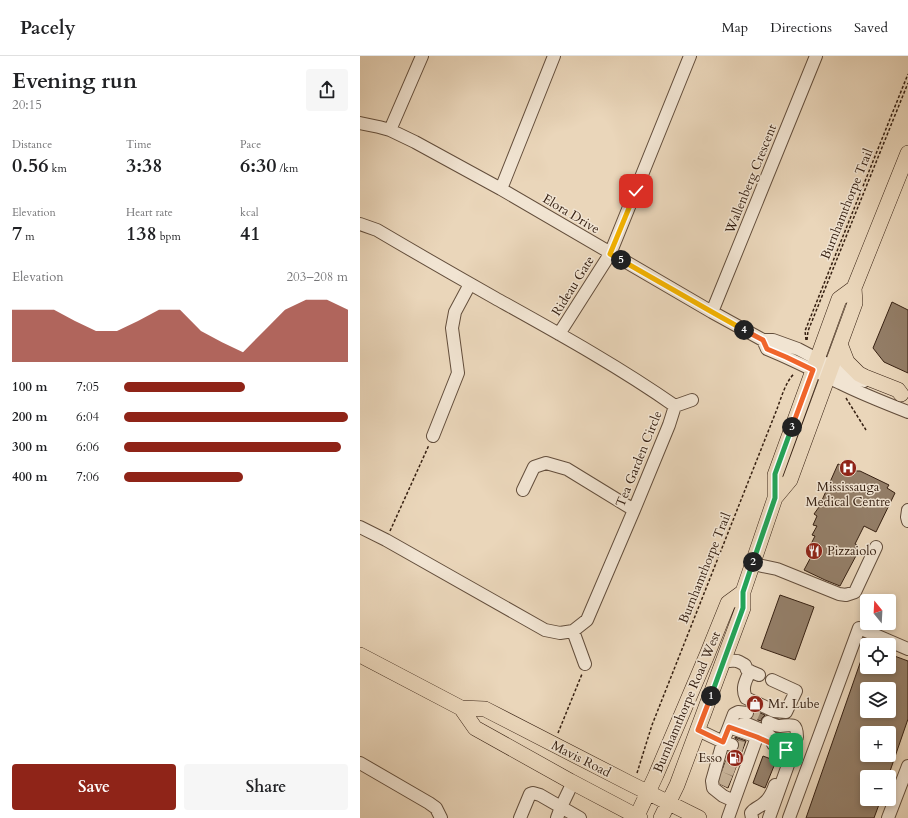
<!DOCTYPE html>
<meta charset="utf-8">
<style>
:root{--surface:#fff;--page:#f6f6f6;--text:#202124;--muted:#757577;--line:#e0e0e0;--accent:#8f2418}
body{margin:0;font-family:Cardo,serif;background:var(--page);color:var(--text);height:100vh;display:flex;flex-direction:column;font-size:15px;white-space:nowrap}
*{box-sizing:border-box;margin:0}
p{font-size:13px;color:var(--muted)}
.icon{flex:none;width:22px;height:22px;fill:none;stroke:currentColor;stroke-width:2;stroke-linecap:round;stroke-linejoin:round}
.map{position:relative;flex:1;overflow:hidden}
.drawer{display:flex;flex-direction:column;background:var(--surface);width:360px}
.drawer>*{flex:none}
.needle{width:26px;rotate:342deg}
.buttons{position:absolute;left:500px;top:538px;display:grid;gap:8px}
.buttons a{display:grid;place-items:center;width:36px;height:36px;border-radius:4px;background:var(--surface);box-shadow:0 2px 6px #0003;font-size:20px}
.pin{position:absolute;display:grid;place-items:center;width:34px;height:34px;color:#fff;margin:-17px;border-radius:8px;box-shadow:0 2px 6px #0006}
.km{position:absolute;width:20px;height:20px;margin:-10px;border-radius:50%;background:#222;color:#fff;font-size:11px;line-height:20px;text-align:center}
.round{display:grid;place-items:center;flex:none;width:42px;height:42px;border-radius:4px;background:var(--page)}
.head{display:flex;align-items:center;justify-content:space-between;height:68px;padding:0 12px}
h1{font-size:22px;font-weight:800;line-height:30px}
.figures{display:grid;grid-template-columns:repeat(3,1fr);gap:6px;height:68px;padding:4px 12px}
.figures div{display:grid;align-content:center}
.figures b{font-size:20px;font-weight:800}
.figures small{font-size:11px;font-weight:400}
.figures p{font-size:11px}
.chart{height:112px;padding:8px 12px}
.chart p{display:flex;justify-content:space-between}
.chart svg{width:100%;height:72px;margin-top:4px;fill:var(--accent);opacity:.7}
.button{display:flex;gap:8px;margin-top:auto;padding:8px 12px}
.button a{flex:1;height:46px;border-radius:4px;background:var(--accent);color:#fff;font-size:16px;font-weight:800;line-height:46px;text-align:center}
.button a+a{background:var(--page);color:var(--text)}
ul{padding:0 12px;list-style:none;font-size:13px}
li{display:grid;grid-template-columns:64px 48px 1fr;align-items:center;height:30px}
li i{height:10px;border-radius:5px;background:var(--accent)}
header{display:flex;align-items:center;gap:24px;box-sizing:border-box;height:56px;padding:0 20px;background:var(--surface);border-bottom:1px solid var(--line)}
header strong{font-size:19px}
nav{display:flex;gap:22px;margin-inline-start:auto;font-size:14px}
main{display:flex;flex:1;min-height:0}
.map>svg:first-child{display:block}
</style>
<header>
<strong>Pacely</strong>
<nav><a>Map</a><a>Directions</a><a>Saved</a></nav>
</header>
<main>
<section class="drawer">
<div class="head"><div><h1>Evening run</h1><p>20:15</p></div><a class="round"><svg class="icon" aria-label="share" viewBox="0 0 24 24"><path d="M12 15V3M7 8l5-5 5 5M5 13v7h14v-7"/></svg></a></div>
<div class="figures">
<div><p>Distance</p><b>0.56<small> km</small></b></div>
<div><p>Time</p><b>3:38</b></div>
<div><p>Pace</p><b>6:30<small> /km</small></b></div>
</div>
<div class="figures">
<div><p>Elevation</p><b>7<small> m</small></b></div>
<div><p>Heart rate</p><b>138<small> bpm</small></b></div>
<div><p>kcal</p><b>41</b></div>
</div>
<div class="chart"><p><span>Elevation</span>203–208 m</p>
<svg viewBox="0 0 160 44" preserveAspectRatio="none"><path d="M0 44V12L10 12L20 12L30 19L40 25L50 25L60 19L70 12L80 12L90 25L100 32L110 38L120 25L130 12L140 6L150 6L160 12V44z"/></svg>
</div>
<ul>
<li><b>100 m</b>7:05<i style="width:54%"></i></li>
<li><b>200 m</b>6:04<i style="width:100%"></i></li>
<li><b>300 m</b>6:06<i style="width:97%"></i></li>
<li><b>400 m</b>7:06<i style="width:53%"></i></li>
</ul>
<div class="button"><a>Save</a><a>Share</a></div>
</section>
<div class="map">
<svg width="548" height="762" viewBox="0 0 548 762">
<rect width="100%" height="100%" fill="#ead6ba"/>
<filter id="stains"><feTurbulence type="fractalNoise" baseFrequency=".005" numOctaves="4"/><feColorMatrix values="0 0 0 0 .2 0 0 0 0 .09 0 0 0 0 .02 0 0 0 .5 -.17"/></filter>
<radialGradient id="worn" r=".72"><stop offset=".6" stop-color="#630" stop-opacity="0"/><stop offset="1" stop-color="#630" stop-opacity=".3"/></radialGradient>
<path fill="#947f69" stroke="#362012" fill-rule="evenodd" d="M 532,246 L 548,254 L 548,317 L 524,306 L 513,292 Z
M 478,408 L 497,415 L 500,415 L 529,429 L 527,432 L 535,437 L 516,476 L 504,470 L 495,488 L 497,489 L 495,494 L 498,496 L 480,530 L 465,524 L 444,514 L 452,499 L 450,498 L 454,490 L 451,488 L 455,480 L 452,479 L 457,470 L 453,469 L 457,460 L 454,458 L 459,451 Z
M 420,539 L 454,551 L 435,604 L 401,592 Z
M 506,590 L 507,590 L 507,611 L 529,611 L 529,598 L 548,605 L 548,663 L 528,721 L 507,721 L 507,743 L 521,743 L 514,762 L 446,762 ZM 507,633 L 529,633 L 529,655 L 507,655 ZM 507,677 L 529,677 L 529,699 L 507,699 Z
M 394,654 L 405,659 L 402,662 L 401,665 L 392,662 L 394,658 Z
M 375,681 L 386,685 L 368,732 L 360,728 L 360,726 L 364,709 L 370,696 L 374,696 L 377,694 L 379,692 L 379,687 L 378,684 L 375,682 Z
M 403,700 L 416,705 L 405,732 L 393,727 Z"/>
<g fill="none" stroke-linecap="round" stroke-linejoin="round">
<path stroke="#c6b298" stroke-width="12" stroke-dasharray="12 6" stroke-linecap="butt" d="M 387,657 L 408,666
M 372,689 L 383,692
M 368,699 L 379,703
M 364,710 L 375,714
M 359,721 L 370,726"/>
<defs>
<path id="minor" d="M 0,67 L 19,71 L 30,74 L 55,86 L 141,133 L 352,256 L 403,284 L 413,284 L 438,293 L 486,318 L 504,325
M 30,74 L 62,0
M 141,133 L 194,0
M 0,168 L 17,174 C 56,197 96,220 135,242 C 196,276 258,310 315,350
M 352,256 L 456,0
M 199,278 L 250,198 L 330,0
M 403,284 L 407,293 C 432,303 456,316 480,327 C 502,338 525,347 548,356
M 315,350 L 332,344
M 73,380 L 98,317 L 92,272 L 95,256 L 110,228
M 163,434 L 174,411 L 186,407 L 207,413 L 274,454
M 548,454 L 547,461 L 548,465
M 0,471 L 26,484 L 185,574 L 200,577 L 213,575 L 227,564 L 274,454 L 309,369 L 315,350
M 393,508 L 417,513 L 479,538 L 486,539 L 495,536 L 516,491
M 213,575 L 225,608
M 365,604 C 370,606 372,604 377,605 C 380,606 383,608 385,609 L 387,614 L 399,619
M 390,615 C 386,624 381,632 386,642 L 414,655 L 426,656 L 436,635 L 412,624
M 369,671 L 374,658 L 378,656 L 387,657
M 338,674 L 363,686 L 352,725 L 353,732 L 363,740 L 374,745 L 368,762
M 378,674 L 381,669 L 385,667 L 404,675 L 412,682 L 418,685 L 430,687 L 433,685 L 437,681 C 437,666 432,669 420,670 C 416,670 412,668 408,666
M 372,689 L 363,686 L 369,671 L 397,681 L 374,745
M 0,707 L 69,747 L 76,752 L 81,762
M 160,762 L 170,738 L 173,737 L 180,739 L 220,762
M 197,762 L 201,751 L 213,726
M 392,762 L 391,757 C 395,751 399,752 404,747 C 409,743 413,735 415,729
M 409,762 L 428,709 L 428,700 L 426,694 L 413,688
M 429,762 L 499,572 L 548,593
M 528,762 L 548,710"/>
<path id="major" d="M 480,288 L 487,306 L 499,318 L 505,321 L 538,334 L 541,338
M 415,442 L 430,424 L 495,247 L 494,232 L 548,97
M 0,599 L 101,652 L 125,653 L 269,727 L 339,762
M 101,652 L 115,672 L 210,725 L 280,762
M 276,762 L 296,719 L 347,599 L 368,547 L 383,536
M 301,762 L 317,729 L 383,552 L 383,536 L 415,442 L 415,419 L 479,243 L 494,232"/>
</defs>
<use href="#minor" stroke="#634e3c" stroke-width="14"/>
<use href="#major" stroke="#362012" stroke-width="16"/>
<path stroke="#362012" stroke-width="1.5" stroke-dasharray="3 2" stroke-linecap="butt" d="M 446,284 L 445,275 L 548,18
M 447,284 L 448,275 L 548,27
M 486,342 L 506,374
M 30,475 L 69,389
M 198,677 L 222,618
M 277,717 L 292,669 L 417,353 C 421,342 426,325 434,318"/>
<use href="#minor" stroke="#f1e4d2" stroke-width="12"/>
<use href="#major" stroke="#ead6ba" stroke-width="15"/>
</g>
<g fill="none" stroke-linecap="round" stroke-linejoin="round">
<defs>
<path id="split-1" d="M 351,640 L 338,674 L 363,686 L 369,671 L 397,681 L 426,694"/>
<path id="split-2" d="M 351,640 L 383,552 L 383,536 L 393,506"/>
<path id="split-3" d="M 393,506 L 415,442 L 415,418 L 432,371"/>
<path id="split-4" d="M 384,274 L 403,284 L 407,293 L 426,301 L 453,314 L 432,371"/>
<path id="split-5" d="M 261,204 L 352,256 L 384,274"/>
<path id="split-6" d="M 261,204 L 250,198 L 276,135"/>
</defs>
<use href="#split-1" stroke="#fff" stroke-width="8"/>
<use href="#split-2" stroke="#fff" stroke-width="8"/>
<use href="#split-3" stroke="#fff" stroke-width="8"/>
<use href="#split-4" stroke="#fff" stroke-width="8"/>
<use href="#split-5" stroke="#fff" stroke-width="8"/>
<use href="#split-6" stroke="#fff" stroke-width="8"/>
<use href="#split-1" stroke="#f0652b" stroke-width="5"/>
<use href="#split-2" stroke="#22a559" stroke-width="5"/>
<use href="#split-3" stroke="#22a559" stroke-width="5"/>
<use href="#split-4" stroke="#f0652b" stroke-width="5"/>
<use href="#split-5" stroke="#f5b400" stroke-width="5"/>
<use href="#split-6" stroke="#f5b400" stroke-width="5"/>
</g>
<defs>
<symbol id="hospital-disc" viewBox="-11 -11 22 22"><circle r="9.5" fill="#8f2418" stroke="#f1e4d2"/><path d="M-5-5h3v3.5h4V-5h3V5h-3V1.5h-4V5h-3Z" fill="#fff"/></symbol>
<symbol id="restaurant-disc" viewBox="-11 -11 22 22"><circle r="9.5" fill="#8f2418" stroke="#f1e4d2"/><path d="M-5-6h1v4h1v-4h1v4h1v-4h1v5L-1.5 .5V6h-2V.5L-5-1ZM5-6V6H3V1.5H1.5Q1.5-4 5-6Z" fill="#fff"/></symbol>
<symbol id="shop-disc" viewBox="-11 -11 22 22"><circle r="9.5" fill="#8f2418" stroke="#f1e4d2"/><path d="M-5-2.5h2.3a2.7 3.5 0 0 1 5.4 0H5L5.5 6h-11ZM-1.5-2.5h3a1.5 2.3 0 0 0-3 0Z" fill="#fff"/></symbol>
<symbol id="fuel-disc" viewBox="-11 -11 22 22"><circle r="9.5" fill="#8f2418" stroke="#f1e4d2"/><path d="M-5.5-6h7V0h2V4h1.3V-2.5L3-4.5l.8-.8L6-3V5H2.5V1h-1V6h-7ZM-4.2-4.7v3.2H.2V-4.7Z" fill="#fff"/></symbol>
</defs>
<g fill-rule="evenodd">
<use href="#hospital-disc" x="478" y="402" width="20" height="20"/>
<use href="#restaurant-disc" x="444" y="485" width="20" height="20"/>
<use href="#shop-disc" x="385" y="638" width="20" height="20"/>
<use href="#fuel-disc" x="365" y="692" width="20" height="20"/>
</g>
<g text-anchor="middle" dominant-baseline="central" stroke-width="3" stroke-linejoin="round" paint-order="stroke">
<g font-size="13" fill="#362012" stroke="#f1e4d2">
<text transform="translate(391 123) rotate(-68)">Wallenberg Crescent</text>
<text transform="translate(487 148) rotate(-68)">Burnhamthorpe Trail</text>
<text transform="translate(211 158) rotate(31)">Elora Drive</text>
<text transform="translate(213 230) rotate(-58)">Rideau Gate</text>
<text transform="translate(279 403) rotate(-68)">Tea Garden Circle</text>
<text transform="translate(345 512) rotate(-68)">Burnhamthorpe Trail</text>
<text transform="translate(327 646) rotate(-67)">Burnhamthorpe Road West</text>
<text transform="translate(221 703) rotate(27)">Mavis Road</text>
</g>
<g font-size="13" fill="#362012" stroke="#f1e4d2" text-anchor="start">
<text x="488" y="431" text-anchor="middle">Mississauga<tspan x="488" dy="15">Medical Centre</tspan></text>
<text x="467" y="495">Pizzaiolo</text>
<text x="408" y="648">Mr. Lube</text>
<text x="362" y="702" text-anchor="end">Esso</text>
</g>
</g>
<rect width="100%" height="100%" filter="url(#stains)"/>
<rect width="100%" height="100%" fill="url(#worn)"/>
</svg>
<div class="buttons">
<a><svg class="needle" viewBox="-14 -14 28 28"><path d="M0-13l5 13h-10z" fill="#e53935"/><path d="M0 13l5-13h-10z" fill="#757577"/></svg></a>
<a><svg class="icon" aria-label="locate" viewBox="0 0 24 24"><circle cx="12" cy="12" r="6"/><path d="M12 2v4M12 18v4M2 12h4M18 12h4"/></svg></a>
<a><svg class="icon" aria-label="layers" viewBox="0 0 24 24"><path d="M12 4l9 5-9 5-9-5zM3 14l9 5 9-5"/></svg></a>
<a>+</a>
<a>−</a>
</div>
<div class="pin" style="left:426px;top:694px;background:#1e9e55"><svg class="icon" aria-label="arrive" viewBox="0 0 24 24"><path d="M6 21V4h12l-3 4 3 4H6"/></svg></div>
<div class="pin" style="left:276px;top:135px;background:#d93025"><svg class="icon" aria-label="check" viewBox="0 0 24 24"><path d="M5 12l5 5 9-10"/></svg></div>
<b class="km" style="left:351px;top:640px">1</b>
<b class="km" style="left:393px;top:506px">2</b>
<b class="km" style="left:432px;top:371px">3</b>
<b class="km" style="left:384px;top:274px">4</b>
<b class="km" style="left:261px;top:204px">5</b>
</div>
</main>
